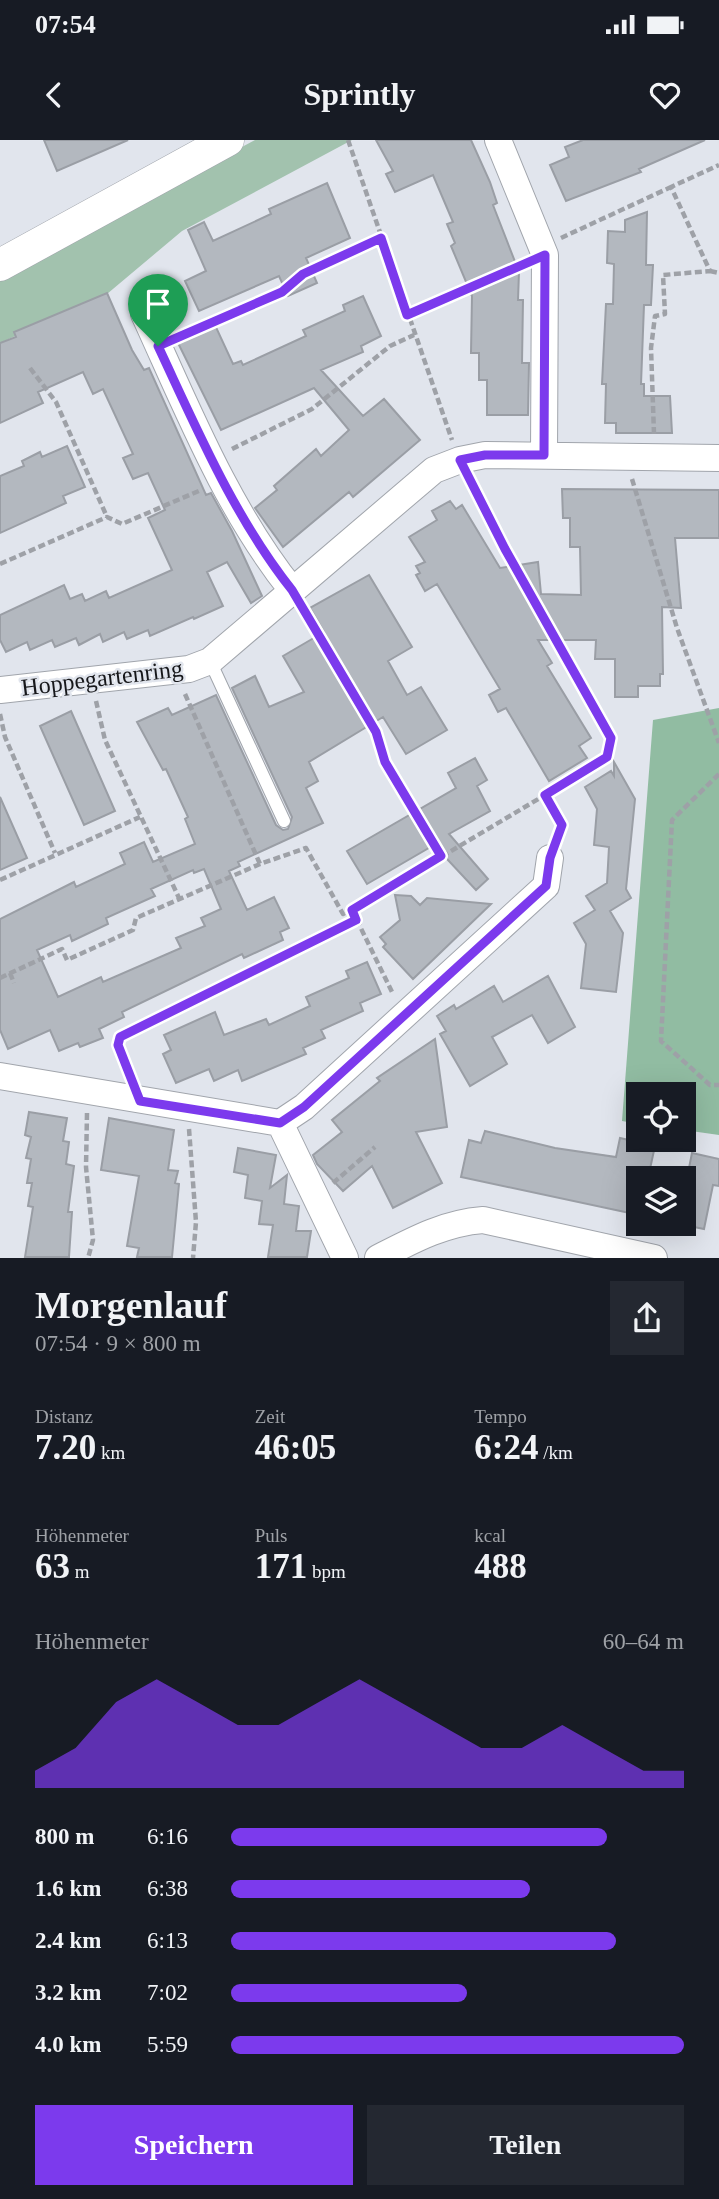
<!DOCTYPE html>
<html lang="de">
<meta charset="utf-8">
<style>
:root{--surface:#171b24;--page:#242831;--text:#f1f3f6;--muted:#9ea1a6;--accent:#7c3aed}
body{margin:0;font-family:Georgia,serif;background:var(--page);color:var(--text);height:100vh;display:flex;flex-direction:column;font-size:26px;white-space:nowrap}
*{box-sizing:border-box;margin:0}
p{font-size:23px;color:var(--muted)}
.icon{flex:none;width:38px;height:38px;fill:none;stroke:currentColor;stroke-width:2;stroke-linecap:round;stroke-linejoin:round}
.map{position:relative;height:1118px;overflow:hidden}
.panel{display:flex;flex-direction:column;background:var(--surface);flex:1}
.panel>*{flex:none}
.fabs{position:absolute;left:626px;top:942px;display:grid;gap:14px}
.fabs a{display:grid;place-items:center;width:70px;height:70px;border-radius:0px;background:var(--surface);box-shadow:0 7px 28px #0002;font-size:35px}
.pin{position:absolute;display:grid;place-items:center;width:60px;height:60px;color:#fff;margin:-72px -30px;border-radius:50% 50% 50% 0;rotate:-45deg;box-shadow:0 0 7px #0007}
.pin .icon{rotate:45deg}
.round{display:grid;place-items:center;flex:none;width:74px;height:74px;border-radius:0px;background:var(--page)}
.summary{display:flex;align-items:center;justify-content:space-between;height:119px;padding:0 35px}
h1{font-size:38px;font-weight:700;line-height:52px}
.stats{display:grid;grid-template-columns:repeat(3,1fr);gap:10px;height:119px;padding:7px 35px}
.stats div{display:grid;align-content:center}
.stats b{font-size:35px;font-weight:700}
.stats small{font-size:19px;font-weight:400}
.stats p{font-size:19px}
.chart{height:196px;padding:14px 35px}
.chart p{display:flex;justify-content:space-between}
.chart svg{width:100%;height:126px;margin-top:7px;fill:var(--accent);opacity:.7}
.primary-button{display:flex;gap:14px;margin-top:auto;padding:14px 35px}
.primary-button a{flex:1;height:80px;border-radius:0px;background:var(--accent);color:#fff;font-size:28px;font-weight:700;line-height:80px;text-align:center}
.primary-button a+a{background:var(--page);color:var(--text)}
ul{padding:0 35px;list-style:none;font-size:23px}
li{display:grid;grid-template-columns:112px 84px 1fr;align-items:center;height:52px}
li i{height:18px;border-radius:9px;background:var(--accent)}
.status{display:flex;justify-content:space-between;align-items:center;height:49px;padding:0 35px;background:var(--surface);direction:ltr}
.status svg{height:19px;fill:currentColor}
header{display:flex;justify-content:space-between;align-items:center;height:91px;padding:0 35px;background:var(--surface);font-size:32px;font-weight:700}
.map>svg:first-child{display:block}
</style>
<div class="status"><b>07:54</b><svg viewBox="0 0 49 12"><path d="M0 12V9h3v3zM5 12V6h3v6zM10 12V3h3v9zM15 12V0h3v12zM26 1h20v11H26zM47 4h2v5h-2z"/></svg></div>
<header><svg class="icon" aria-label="back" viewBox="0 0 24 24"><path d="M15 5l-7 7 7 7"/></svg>Sprintly<svg class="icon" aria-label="heart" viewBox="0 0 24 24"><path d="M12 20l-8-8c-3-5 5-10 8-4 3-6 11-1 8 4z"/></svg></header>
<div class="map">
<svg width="719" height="1118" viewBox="0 0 719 1118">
<rect width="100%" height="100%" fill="#e1e5ed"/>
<path fill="#a2c2ae" d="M 255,0 L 352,0 L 182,91 L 107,154 L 0,203 L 0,137 Z"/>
<path fill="#91bca2" d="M 719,568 L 719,995 L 684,990 L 684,954 L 639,954 L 639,984 L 622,981 L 653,580 Z"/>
<path fill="#b3b8bf" stroke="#9a9ea5" stroke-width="2" fill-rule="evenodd" d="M 44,0 L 128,0 L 57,31 Z
M 376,0 L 471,0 L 490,42 L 497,63 L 493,65 L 519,132 L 518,160 L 523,160 L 522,223 L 529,223 L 528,275 L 487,275 L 487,240 L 479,240 L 479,213 L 471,213 L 472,156 L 451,106 L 455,103 L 447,84 L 453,82 L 433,35 L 395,52 L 386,34 L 393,31 Z
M 583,0 L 705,0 L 639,29 L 641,32 L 566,61 L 550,25 L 569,17 L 565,7 Z
M 327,43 L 350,98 L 306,118 L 317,143 L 288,156 L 279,136 L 199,171 L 185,141 L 206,131 L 188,90 L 204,82 L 213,101 L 271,74 L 269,69 Z
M 647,72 L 646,125 L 653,125 L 651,165 L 644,165 L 641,244 L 644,244 L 644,256 L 670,256 L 672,293 L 616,293 L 616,283 L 605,283 L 606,244 L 602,244 L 606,164 L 613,164 L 614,124 L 607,123 L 608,91 L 625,92 L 625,80 Z
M 107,153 L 132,210 L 144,230 L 149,228 L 206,355 L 211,353 L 232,391 L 262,456 L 251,463 L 227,422 L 207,432 L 223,466 L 194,479 L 193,477 L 150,496 L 148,490 L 127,499 L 124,492 L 103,502 L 100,494 L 79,505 L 76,498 L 55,507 L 52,500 L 30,510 L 27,502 L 6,512 L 0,500 L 0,475 L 64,445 L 70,459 L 82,454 L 85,461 L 106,451 L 109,458 L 172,430 L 148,378 L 165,370 L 148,333 L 133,339 L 123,318 L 133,314 L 103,249 L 93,254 L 83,232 L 38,252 L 43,263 L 0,283 L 0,203 L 16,197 L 14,192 Z
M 363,156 L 381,196 L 361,206 L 363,212 L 321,230 L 363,276 L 384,259 L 420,300 L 353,357 L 349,352 L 283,407 L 255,368 L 277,350 L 274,346 L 316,309 L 321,316 L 349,290 L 314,248 L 221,290 L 178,203 L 215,185 L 233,224 L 241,221 L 243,225 L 306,196 L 303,190 L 345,171 L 343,165 Z
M 67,306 L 85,347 L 63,356 L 66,363 L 0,393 L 0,336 L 24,326 L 22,321 L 40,312 L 42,317 Z
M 562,349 L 719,350 L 719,398 L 675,398 L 681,468 L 662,467 L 663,534 L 660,534 L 660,546 L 638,546 L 638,557 L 615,557 L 615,519 L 595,519 L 596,500 L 538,500 L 552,523 L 547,526 L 591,598 L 579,606 L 587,618 L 549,641 L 506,568 L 498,572 L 489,555 L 500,549 L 437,444 L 425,451 L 416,435 L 420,433 L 416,426 L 425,422 L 409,397 L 437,380 L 432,371 L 450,361 L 456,369 L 462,365 L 500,428 L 538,422 L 541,454 L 581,455 L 580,407 L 570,407 L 570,378 L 563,378 Z
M 369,435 L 412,507 L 388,521 L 407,555 L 421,547 L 447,590 L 406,614 L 383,577 L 309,622 L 318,641 L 306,648 L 323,683 L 238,722 L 240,726 L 229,731 L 247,770 L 274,757 L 289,788 L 280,792 L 283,800 L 244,818 L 242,814 L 122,872 L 124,877 L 99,889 L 103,898 L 90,903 L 80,907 L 78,903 L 59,911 L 50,890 L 8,909 L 0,890 L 0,779 L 74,742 L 76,747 L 125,724 L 120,713 L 144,702 L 153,722 L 195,704 L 185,679 L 188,677 L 166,629 L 163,630 L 137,582 L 168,568 L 172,575 L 216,555 L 276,685 L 283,690 L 288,689 L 292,677 L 232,548 L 255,536 L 269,567 L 304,552 L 283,516 L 324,492 L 310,468 ZM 204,729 L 221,769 L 201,778 L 205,786 L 176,798 L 181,808 L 103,842 L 101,837 L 58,857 L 37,810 L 70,795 L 72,801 L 108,784 L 106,778 L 155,756 L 151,749 L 193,730 L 194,733 Z
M 71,571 L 115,671 L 84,685 L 40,586 Z
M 475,618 L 487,640 L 477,646 L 490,671 L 449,694 L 488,739 L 476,750 L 434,705 L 367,744 L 347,711 L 456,648 L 448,633 Z
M 614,622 L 635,659 L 626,749 L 631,758 L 610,771 L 623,793 L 616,852 L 581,848 L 586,804 L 574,783 L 595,770 L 586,756 L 607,743 L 609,707 L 594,705 L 597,669 L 585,647 L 611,631 L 614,636 Z
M 0,657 L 27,718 L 0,730 Z
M 395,755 L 411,756 L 420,765 L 427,758 L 491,764 L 413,839 L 383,807 L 386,804 L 380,797 L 400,780 Z
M 367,822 L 381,854 L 360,863 L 363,871 L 321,890 L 325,898 L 303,908 L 306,914 L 242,941 L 238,930 L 214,941 L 209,929 L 176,943 L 163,914 L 171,910 L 164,895 L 215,872 L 224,895 L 266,879 L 269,885 L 310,866 L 306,857 L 349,838 L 346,831 Z
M 548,836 L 575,887 L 548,903 L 532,875 L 492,897 L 507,924 L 470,946 L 440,894 L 446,891 L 437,876 L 454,865 L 456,869 L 494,846 L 503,862 Z
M 435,899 L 447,987 L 416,992 L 442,1043 L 393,1068 L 372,1026 L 343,1051 L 317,1024 L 313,1015 L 342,992 L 332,980 L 380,941 L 377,938 Z
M 29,972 L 67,978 L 63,1001 L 69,1002 L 66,1024 L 74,1026 L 68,1072 L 72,1072 L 69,1117 L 25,1117 L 33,1067 L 28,1066 L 32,1043 L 27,1043 L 31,1019 L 26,1018 L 31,997 L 25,995 Z
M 109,978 L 174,990 L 168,1030 L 178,1031 L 175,1043 L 179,1044 L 172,1117 L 137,1117 L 139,1108 L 127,1106 L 139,1036 L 101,1030 Z
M 485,991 L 555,1008 L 616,1017 L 620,998 L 655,1006 L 648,1038 L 639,1038 L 639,1075 L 461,1037 L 469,1000 L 481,1003 Z
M 238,1008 L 276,1015 L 270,1048 L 287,1035 L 284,1064 L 299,1066 L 296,1091 L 311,1091 L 307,1117 L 268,1117 L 273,1085 L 259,1084 L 262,1061 L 245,1058 L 248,1035 L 234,1032 Z
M 692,1013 L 719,1019 L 719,1046 L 713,1045 L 704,1089 L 684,1085 L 684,1028 L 689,1028 Z"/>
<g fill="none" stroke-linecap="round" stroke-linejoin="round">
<defs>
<path id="service" d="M 210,521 L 284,681"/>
<path id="minor" d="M 498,0 L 545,115 L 544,315
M 144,174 C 187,268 227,369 292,450
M 0,550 L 189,529 L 210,521 L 434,330 L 460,320 L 485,315 L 719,318
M 0,936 L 280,983 L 304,967 L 546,746 L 550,718
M 280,983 L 345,1118
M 378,1118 C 413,1100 444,1083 483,1080 L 654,1118"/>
<path id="tertiary" d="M 0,125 L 228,0"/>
</defs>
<use href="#service" stroke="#a1a5ac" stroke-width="14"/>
<use href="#minor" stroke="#a1a5ac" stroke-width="28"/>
<use href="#tertiary" stroke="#a1a5ac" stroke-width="33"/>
<path stroke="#9ea1a7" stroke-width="4.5" stroke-dasharray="7 3.5" stroke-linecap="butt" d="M 348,0 L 452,300
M 561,98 L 671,47
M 710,131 L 719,133
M 407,175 L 522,125
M 178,197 L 282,152 L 303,134 L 381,98
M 30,228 L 56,262 L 107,377
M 654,294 L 651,208 L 655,176 L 665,174 L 663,135 L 710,131 L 671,47 L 719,25
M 232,309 L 312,269 L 390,206 L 414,195
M 632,339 L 677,488 L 719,603
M 469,340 L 611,598 L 607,617 L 545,655
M 0,424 L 107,377 L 122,384 L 201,350
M 304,471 L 376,592 L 385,622 L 441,717 L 545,655 L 562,685 L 557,697
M 185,554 L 260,724
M 96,561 L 105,600 L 179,758
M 0,574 L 5,597 L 55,713
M 719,634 L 672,680 L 661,901 L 710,945 L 719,945
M 0,740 L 140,677
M 352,770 L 393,854
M 10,833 L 14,843
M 0,838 L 62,809 L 67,820 L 133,790 L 136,778 L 260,724 L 306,708 L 343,774 L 441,717
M 131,933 L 118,905 L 120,897 L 357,780
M 87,973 L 86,1027 L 93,1100 L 88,1118
M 189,989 L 196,1082 L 193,1118
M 333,1043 L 375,1007"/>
<use href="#service" stroke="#fff" stroke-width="12"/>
<use href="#minor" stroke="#fff" stroke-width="26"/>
<use href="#tertiary" stroke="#fff" stroke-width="32"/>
</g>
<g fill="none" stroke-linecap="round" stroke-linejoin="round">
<defs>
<path id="route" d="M 381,98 L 407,175 L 545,115 L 544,315 L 485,315 L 460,320 L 505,409 L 611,598 L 607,617 L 545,655 L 562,685 L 550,718 L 546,746 L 304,967 L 280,983 L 140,961 L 118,905 L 120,897 L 356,780 L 352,770 L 441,716 L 385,622 L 376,592 L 292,450 C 234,377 197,289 158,206 L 282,152 L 303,134 Z"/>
</defs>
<use href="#route" stroke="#fff" stroke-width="14"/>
<use href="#route" stroke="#7c3aed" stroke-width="9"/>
</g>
<g text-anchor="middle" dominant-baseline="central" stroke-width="5" stroke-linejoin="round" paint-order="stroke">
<g font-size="24" fill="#16171a" stroke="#e1e5ed">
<text transform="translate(102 538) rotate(-7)">Hoppegartenring</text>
</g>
</g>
</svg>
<div class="fabs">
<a><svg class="icon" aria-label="locate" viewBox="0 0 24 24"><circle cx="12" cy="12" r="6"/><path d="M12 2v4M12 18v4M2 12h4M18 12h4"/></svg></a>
<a><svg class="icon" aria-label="layers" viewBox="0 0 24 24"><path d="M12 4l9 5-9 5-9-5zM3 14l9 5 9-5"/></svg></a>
</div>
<div class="pin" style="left:158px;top:206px;background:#1e9e55"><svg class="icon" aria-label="arrive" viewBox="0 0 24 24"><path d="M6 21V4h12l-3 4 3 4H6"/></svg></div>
</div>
<section class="panel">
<div class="summary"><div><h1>Morgenlauf</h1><p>07:54 · 9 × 800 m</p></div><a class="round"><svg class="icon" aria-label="share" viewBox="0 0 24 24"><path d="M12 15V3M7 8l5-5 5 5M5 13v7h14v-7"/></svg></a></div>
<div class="stats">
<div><p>Distanz</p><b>7.20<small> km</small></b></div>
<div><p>Zeit</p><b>46:05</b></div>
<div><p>Tempo</p><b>6:24<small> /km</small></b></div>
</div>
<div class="stats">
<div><p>Höhenmeter</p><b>63<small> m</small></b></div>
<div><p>Puls</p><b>171<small> bpm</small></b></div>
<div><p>kcal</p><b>488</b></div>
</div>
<div class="chart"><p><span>Höhenmeter</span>60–64 m</p>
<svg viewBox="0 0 160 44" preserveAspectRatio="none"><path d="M0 44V38L10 30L20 14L30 6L40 14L50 22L60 22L70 14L80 6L90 14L100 22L110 30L120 30L130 22L140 30L150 38L160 38V44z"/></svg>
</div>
<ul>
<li><b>800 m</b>6:16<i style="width:83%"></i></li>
<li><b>1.6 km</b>6:38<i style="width:66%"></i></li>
<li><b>2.4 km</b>6:13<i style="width:85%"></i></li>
<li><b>3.2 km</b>7:02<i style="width:52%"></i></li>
<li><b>4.0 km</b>5:59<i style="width:100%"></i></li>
</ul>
<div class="primary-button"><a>Speichern</a><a>Teilen</a></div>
</section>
